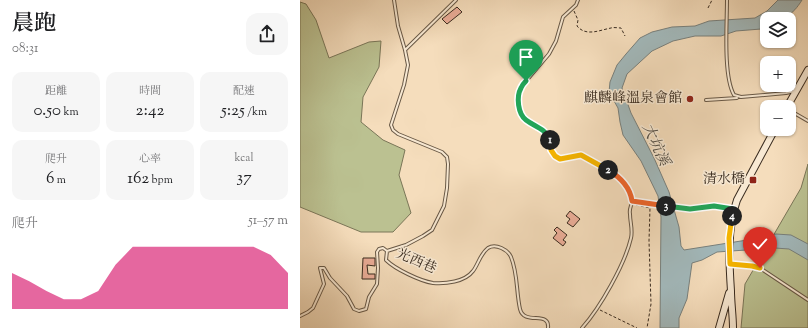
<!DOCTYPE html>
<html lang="zh-TW">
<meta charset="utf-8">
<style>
:root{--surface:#fff;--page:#f6f6f6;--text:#202124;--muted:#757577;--accent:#db2777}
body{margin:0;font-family:"Sorts Mill Goudy","Noto Serif TC",serif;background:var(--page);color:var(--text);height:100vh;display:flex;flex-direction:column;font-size:15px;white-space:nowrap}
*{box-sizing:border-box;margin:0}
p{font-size:13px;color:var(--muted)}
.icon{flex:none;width:22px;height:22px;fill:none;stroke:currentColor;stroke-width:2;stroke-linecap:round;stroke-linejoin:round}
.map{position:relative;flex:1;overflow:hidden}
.drawer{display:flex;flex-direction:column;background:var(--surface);width:300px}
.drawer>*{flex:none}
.buttons{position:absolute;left:460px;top:12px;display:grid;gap:8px}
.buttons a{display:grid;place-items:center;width:36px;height:36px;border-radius:8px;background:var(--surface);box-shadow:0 1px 3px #0004;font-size:20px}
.pin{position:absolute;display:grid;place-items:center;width:34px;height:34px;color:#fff;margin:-41px -17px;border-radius:50% 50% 50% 0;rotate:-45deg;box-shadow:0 0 4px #0007}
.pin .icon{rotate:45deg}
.km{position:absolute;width:20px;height:20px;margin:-10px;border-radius:50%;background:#222;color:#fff;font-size:11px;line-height:20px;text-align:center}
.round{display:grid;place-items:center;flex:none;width:42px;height:42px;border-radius:12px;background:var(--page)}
.overview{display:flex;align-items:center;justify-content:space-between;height:68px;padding:0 12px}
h1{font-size:22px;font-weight:600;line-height:30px}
.figures{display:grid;grid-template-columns:repeat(3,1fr);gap:6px;height:68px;padding:4px 12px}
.figures div{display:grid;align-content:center;border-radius:10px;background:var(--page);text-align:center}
.figures b{font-size:17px;font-weight:600}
.figures small{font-size:11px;font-weight:400}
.figures p{font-size:11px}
.chart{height:112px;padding:8px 12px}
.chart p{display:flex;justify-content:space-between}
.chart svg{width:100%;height:72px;margin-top:4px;fill:var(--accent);opacity:.7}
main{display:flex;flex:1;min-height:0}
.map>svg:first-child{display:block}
</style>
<main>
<section class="drawer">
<div class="overview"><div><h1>晨跑</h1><p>08:31</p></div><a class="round"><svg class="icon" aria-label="share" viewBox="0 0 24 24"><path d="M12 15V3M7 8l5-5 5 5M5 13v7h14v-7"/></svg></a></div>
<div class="figures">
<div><p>距離</p><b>0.50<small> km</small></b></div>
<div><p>時間</p><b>2:42</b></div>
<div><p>配速</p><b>5:25<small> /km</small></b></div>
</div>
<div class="figures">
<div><p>爬升</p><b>6<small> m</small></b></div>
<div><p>心率</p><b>162<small> bpm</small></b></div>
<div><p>kcal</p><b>37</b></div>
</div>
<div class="chart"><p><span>爬升</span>51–57 m</p>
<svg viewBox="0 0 160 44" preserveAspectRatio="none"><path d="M0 44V22L10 27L20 33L30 38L40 38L50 33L60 17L70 6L80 6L90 6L100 6L110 6L120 6L130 6L140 6L150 11L160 22V44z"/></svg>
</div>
</section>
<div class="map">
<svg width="508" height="328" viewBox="0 0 508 328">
<rect width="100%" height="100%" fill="#f5ddbc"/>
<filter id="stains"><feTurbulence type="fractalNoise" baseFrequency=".005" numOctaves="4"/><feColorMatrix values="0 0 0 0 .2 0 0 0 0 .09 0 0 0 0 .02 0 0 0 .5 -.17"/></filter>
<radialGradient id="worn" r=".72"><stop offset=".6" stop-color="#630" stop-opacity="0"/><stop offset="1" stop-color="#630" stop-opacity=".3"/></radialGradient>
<path fill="#bbc191" stroke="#7a7658" d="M 0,2 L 6,4 L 16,20 L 29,58 L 69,42 L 81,41 L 79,67 L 63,97 L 61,122 L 83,140 L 105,150 L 99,175 L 111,213 L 93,232 L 61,232 L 0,207 Z
M 508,164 L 508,328 L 441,328 L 445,284 L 501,188 Z"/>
<path fill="#a2b9bc" stroke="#78807d" d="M 478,0 L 502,0 C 492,16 485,19 467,19 L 467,26 L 461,29 L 436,31 L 421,36 L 395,36 L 373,41 L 352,51 L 327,74 L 322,88 L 331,113 L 354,158 L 369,192 L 379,227 L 381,246 L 384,250 L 460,238 L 476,234 L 491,235 L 508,244 L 508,260 L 489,249 L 475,248 L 417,252 L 402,260 L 392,263 L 387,299 L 379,318 L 379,328 L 360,328 L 361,217 L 358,196 L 341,161 L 323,135 L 320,122 L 318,108 L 309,92 L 310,82 L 317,65 L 326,54 L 340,38 L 352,32 L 372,27 L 395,26 L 409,21 L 455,18 L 467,11 Z"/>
<path fill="#ecae99" stroke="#392b1f" d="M 157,7 L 162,12 L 147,24 L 142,19 Z
M 270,211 L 280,219 L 273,227 L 267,223 L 270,219 L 266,216 Z
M 257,227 L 267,235 L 263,240 L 266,242 L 263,246 L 253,238 L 257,233 L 254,230 Z
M 63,258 L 75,258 L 75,266 L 67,265 L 68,274 L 75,274 L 75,279 L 62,279 Z"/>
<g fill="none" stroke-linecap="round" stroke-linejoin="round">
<defs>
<path id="service" d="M 94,0 L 98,26 L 105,50 L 108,65 L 104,85 L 91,125 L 93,130 L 98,134 L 142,152 L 147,157 L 148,164 L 147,188 L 144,206 L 132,230 L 123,236 L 106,245 L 87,251 L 86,260 C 95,269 120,281 133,283 C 145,284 165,282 173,271 C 178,265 180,254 188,248 C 196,243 208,250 211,257 C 218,274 216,291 220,309 C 224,326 250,310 248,328
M 278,0 L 276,5 L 263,17 L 256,41 L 249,54 L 221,87 C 219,93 218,99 219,105 C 222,127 240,121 248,137 C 252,143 249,152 255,156 C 264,162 272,153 281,155 C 289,158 307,168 313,173 C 321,179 334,191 332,202 C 331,207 329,209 330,214 C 330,222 333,230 331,238 C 325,264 300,308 282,328
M 427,0 C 427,23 423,76 434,95 L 441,97
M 105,50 L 156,0
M 441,97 L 486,93 L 495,91
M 406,100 L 437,98
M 489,110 L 508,121
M 390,209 L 414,206 L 432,209
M 432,264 L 452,266 L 460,268 L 508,300
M 0,316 L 8,312 L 13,308 L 24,284 L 20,268 L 24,268 L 30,278 L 47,296 L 54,309 L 59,311 L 66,309 L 69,297 L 77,284 L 78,268 L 77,252 L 79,249 L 83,248 L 87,251"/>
<path id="secondary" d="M 487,107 L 508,70
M 419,328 L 429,293
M 433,328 C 433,316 431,303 431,291 C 429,261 427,229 437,200 L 475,129"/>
</defs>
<use href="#service" stroke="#685846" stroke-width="4"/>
<use href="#secondary" stroke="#392b1f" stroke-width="8"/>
<path stroke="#392b1f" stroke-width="1" stroke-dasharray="3 2" stroke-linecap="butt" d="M 408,8 L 412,0
M 274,11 L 278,20 L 277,26 C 286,37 300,30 311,28 C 314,27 318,28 321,28 L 325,36
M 337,201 L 387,209
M 336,205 L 350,208 L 349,241 L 351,304 L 347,328
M 300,310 L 337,328"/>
<use href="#service" stroke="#f8e9d3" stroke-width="2"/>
<use href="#secondary" stroke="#f8e9d3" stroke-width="6"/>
</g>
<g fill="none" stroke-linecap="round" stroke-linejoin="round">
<defs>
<path id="split-1" d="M 226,81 C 224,83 222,85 221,88 C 216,97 218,114 226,120 C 235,127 245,128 250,140"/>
<path id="split-2" d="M 250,140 L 251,150 L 255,156 L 260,159 L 281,155 L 308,170"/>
<path id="split-3" d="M 308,170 C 320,177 330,187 332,201 L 366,206"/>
<path id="split-4" d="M 366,206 L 390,209 L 414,206 L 433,209 L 432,216"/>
<path id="split-5" d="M 432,216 L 429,238 L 430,264 L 452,266 L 460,268"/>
</defs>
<use href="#split-1" stroke="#fff" stroke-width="8"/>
<use href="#split-2" stroke="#fff" stroke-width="8"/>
<use href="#split-3" stroke="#fff" stroke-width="8"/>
<use href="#split-4" stroke="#fff" stroke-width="8"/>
<use href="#split-5" stroke="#fff" stroke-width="8"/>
<use href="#split-1" stroke="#22a559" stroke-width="5"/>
<use href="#split-2" stroke="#f5b400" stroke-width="5"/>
<use href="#split-3" stroke="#f0652b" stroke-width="5"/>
<use href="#split-4" stroke="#22a559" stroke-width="5"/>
<use href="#split-5" stroke="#f5b400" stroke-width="5"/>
</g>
<g fill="#8f2418" stroke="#f8e9d3" stroke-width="1.5">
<circle cx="390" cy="99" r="4"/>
<rect x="449" y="176" width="8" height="8" rx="2"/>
</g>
<g text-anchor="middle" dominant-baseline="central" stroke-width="3" stroke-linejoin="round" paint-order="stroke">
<g font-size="14" fill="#392b1f" stroke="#f8e9d3" text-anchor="end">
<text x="382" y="99">麒麟峰溫泉會館</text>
<text x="445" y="180">清水橋</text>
</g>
<g font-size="14" fill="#392b1f" stroke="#f8e9d3">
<text transform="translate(116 262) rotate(24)">光西巷</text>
</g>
<g font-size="15" font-style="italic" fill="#534e46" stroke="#f8e9d3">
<text transform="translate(355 145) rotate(65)">大坑溪</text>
</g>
</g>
<rect width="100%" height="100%" filter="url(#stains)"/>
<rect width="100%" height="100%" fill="url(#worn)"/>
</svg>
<div class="buttons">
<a><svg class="icon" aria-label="layers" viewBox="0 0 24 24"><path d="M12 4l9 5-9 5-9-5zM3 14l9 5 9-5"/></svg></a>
<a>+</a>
<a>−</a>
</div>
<div class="pin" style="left:226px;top:81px;background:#1e9e55"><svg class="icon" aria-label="arrive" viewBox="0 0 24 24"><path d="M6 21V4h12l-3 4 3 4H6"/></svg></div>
<div class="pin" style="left:460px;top:268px;background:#d93025"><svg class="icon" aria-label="check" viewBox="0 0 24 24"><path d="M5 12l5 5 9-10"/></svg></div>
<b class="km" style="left:250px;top:140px">1</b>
<b class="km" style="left:308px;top:170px">2</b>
<b class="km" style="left:366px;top:206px">3</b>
<b class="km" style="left:432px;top:216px">4</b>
</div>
</main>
